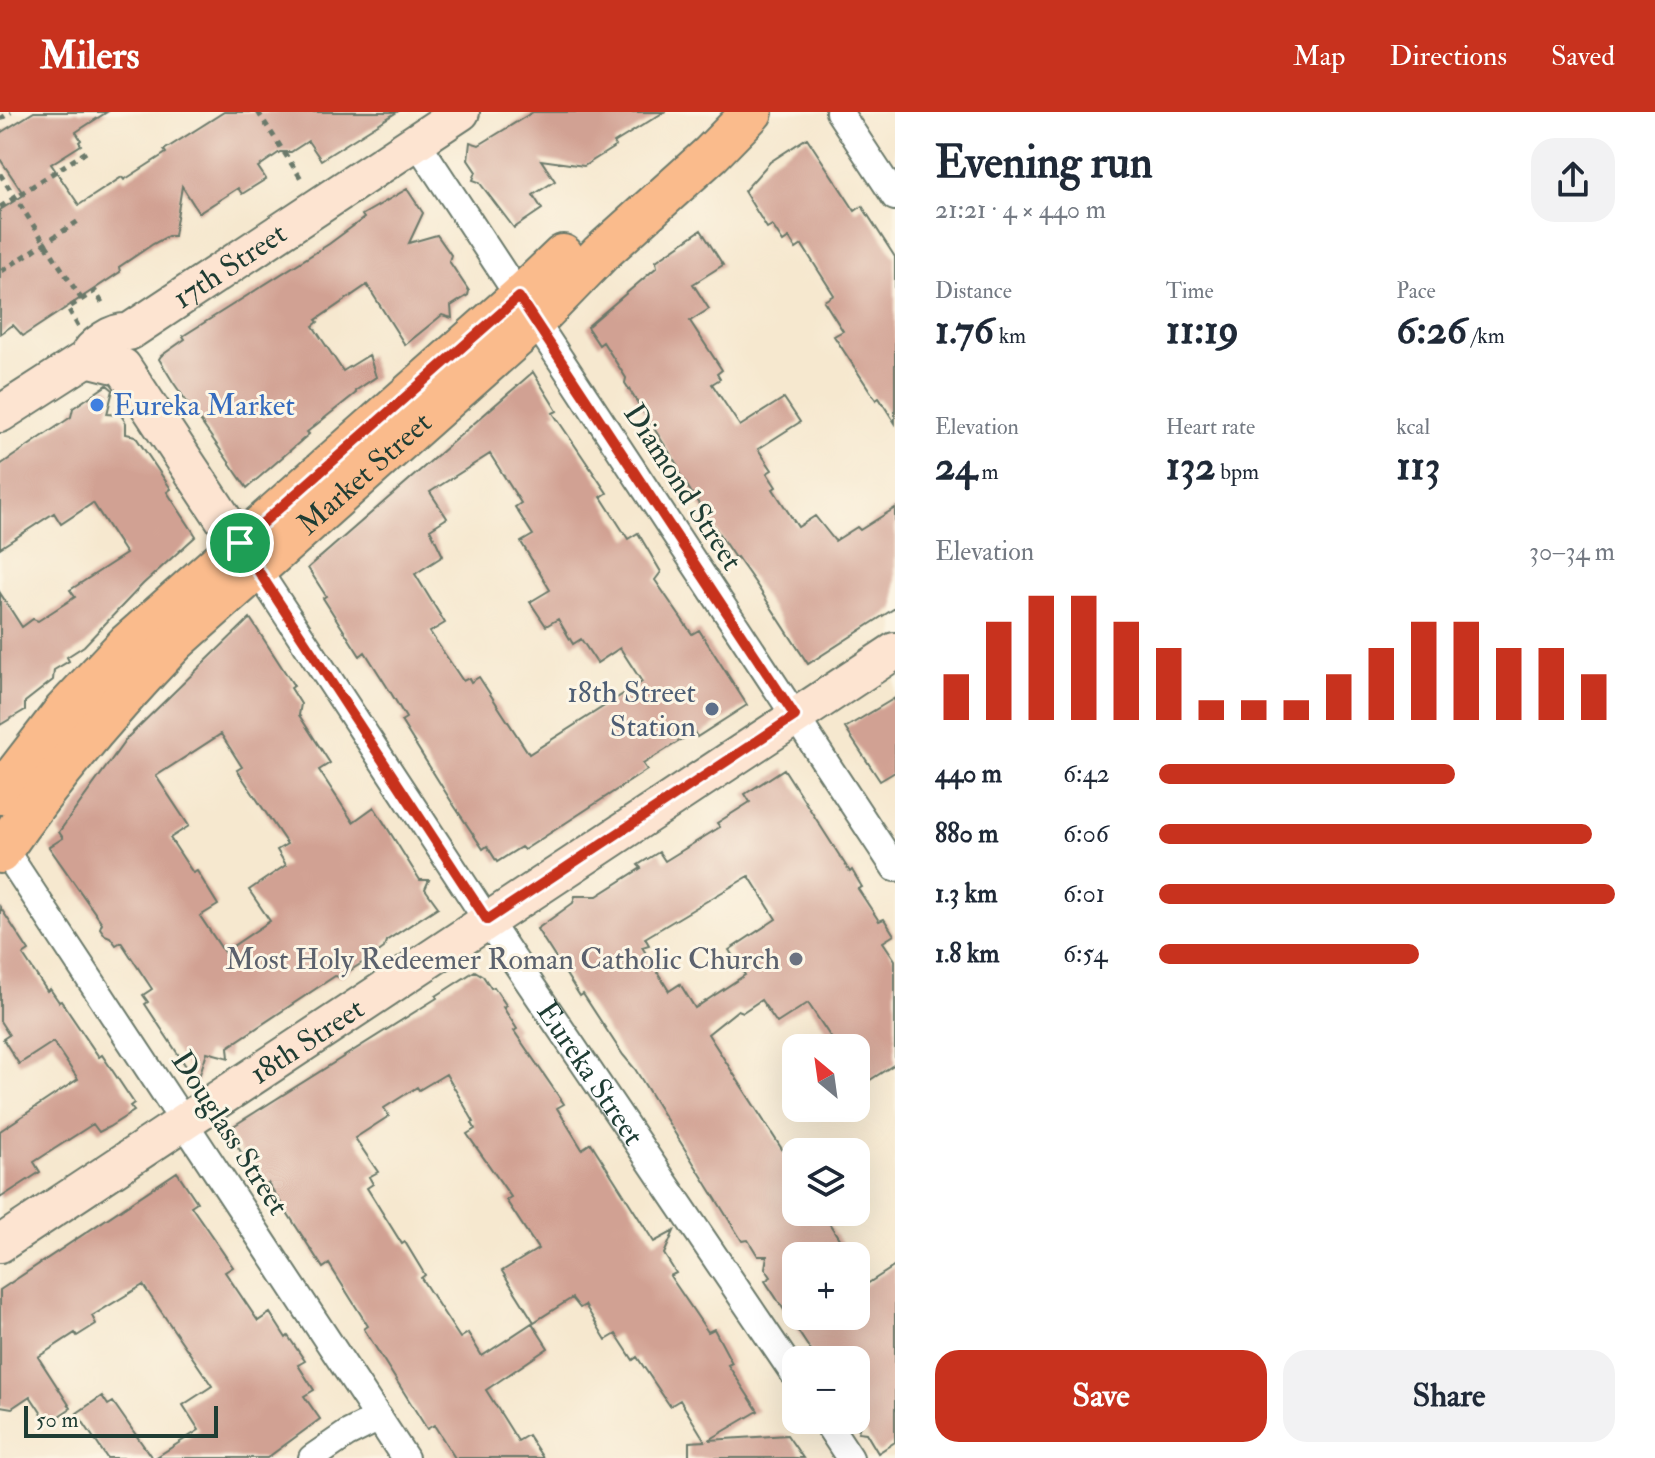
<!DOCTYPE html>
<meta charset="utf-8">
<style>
:root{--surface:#fff;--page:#f2f2f3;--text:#1f2937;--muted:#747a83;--accent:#c8321e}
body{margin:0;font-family:"IM FELL Double Pica",serif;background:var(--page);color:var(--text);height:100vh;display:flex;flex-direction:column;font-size:30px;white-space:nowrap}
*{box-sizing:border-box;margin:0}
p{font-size:26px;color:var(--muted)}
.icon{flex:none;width:44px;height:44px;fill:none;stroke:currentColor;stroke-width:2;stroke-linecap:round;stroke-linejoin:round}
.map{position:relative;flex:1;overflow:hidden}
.side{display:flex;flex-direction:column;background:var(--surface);width:760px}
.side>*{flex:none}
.needle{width:52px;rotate:331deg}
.buttons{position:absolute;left:782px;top:922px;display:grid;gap:16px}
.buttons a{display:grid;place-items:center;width:88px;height:88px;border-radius:16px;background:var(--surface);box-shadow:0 8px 32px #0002;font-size:40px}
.scale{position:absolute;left:24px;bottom:20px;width:194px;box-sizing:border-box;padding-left:8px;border:4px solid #1f3d34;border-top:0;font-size:22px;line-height:28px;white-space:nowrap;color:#1f3d34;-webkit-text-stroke:6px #fcf5e5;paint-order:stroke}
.pin{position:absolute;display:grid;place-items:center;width:68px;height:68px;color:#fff;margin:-34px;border:4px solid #fff;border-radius:50%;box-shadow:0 2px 8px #0007}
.round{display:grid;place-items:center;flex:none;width:84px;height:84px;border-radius:24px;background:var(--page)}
.head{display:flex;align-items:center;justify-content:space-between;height:136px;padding:0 40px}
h1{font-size:44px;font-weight:800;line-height:60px}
.stats{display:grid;grid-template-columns:repeat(3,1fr);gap:12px;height:136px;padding:8px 40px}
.stats div{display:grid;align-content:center}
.stats b{font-size:40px;font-weight:800}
.stats small{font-size:22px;font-weight:400}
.stats p{font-size:22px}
.chart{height:224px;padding:16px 40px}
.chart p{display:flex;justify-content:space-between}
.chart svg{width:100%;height:144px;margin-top:8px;stroke:var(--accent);stroke-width:6}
.cta{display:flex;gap:16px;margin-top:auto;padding:16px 40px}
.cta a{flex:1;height:92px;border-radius:24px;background:var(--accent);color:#fff;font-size:32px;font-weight:800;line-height:92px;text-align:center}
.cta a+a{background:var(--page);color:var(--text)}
ul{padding:0 40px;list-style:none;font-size:26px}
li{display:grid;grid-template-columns:128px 96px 1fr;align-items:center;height:60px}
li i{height:20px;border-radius:10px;background:var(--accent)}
header{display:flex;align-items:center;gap:48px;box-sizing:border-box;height:112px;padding:0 40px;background:var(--accent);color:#fff}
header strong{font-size:38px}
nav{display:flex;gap:44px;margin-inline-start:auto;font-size:28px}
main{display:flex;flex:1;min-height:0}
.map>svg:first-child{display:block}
</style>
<header>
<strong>Milers</strong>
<nav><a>Map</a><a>Directions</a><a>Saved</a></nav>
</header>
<main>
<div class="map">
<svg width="895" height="1346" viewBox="0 0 895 1346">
<rect width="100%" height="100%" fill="#fcf5e5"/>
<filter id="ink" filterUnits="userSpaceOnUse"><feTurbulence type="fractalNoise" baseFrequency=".0125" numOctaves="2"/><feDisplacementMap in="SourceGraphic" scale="16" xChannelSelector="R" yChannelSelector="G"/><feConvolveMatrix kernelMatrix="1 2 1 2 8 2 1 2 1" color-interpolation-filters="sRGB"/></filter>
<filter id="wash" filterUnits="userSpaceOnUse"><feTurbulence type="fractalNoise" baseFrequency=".006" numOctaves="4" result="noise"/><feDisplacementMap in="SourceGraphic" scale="32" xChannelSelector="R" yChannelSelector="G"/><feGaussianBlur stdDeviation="1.8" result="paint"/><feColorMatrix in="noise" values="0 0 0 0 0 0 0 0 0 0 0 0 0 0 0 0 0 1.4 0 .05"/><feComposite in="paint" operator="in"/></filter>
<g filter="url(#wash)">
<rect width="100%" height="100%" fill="#f6e8cf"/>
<g id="blocks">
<path fill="#d1a193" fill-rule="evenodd" d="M 34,0 L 107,0 L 76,20 L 81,28 L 79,30 L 81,33 L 51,52 L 79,93 L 122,65 L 124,68 L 166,41 L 164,38 L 224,0 L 397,0 L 321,48 L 308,29 L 291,40 L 280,40 L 258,55 L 266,67 L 242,82 L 238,76 L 199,101 L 182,74 L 174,124 L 168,124 L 153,132 L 119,155 L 120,160 L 23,224 L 13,213 L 0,222 L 0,98 L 24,83 L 0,47 L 0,21 Z
M 533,0 L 664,0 L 614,31 L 616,34 L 584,54 L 541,48 L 555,69 L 533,83 L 542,97 L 514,116 L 479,70 L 473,68 L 476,60 L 468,48 L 470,30 L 479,33 Z
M 807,26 L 855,99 L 862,94 L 895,145 L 895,311 L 879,286 L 876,288 L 834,224 L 843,219 L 824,189 L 834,183 L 802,133 L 796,137 L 789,126 L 783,130 L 772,113 L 767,116 L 744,79 L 770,50 Z
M 407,77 L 423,101 L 409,131 L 437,123 L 451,143 L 449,149 L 469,179 L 468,183 L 451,194 L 452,206 L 442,203 L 405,233 L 367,173 L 316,208 L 318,210 L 313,214 L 343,259 L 369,243 L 376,265 L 355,279 L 356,281 L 307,320 L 309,322 L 247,376 L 173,270 L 159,247 L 161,244 L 185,227 L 183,224 L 329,132 L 364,106 L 362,103 Z
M 701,118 L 723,153 L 693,172 L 709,197 L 690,209 L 722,258 L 717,262 L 720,267 L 712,272 L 740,314 L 784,286 L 800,310 L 758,337 L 772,358 L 767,361 L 776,375 L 773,377 L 798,415 L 815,404 L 835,429 L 857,415 L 860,418 L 895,396 L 895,496 L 808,552 L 756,472 L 737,445 L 735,446 L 691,380 L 676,356 L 678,354 L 625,271 L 626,266 L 603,230 L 599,233 L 587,215 L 657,155 L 656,149 Z
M 533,260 L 557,299 L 553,301 L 607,381 L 601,385 L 628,427 L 638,421 L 661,460 L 655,468 L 692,522 L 699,518 L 747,593 L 697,625 L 694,620 L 643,652 L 647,658 L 524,738 L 521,735 L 497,750 L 487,734 L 483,737 L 451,689 L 401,609 L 406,606 L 391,581 L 365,540 L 360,544 L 323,486 L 326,484 L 308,456 ZM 490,342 L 521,391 L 515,395 L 533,423 L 521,430 L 550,478 L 530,490 L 546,514 L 558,507 L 573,532 L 581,527 L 597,551 L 620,536 L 642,570 L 529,642 L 479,565 L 471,570 L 469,566 L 463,569 L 430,520 L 445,511 L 415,462 L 443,444 L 430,417 L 447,406 L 430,380 Z
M 107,273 L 113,278 L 107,302 L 121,303 L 126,311 L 126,322 L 135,324 L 171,377 L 167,380 L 196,424 L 143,472 L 84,534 L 67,545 L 69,549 L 54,558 L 53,568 L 25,590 L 25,598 L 0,613 L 0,481 L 22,515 L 33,507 L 38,509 L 75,485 L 70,478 L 126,442 L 93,391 L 61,412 L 54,401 L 0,436 L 0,353 L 71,305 L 73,296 Z
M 250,506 L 294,574 L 291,576 L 301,592 L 299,603 L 330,651 L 319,658 L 353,710 L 374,695 L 420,768 L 429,768 L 425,777 L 438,795 L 386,829 L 384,836 L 373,844 L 340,865 L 335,864 L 228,935 L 229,946 L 207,940 L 197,971 L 145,892 L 148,890 L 143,883 L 152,877 L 121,830 L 116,833 L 110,825 L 105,823 L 100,816 L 102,811 L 49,735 L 63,726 L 59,720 L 128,625 ZM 221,622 L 242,655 L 237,658 L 287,732 L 277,738 L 286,753 L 249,778 L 270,809 L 224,840 L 200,804 L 218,793 L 197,759 L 193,761 L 170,726 L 189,714 L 156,664 Z
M 895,586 L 895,660 L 880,669 L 845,616 Z
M 784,657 L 850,760 L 852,758 L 862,775 L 858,777 L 879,809 L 884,807 L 894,823 L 883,830 L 895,848 L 895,952 L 856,977 L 856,936 L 838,936 L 808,891 L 777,911 L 761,888 L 743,900 L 738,898 L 708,922 L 796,1059 L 796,1100 L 822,1100 L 850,1144 L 796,1144 L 796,1204 L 856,1204 L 856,1179 L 895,1154 L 895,1330 L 878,1341 L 866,1321 L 858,1320 L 861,1310 L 856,1302 L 856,1248 L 817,1248 L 765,1169 L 771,1165 L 765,1156 L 767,1144 L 758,1144 L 748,1128 L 742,1129 L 635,957 L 623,943 L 583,882 L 580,884 L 537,817 L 573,791 L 575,784 L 597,784 L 641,756 L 638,753 L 659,740 L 665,749 L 720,715 L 717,711 L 750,690 L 745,682 ZM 749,764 L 776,807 L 729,838 L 745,863 L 695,896 L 680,872 L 669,879 L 642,835 L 649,833 L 645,826 Z
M 0,795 L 29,839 L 23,843 L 47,879 L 50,877 L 59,890 L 61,889 L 99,945 L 102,943 L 134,991 L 130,994 L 134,999 L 109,1015 L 99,1020 L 93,1012 L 34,1050 L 40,1060 L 0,1086 L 0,1019 L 78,967 L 53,930 L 19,952 L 3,927 L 9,923 L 0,909 Z
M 475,859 L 483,864 L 491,876 L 494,875 L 506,893 L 503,895 L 517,917 L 514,919 L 564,992 L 557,996 L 582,1037 L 591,1031 L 654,1130 L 674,1119 L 664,1142 L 676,1161 L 670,1164 L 708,1220 L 714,1217 L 732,1251 L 728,1253 L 758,1299 L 709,1328 L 787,1323 L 803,1346 L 689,1346 L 689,1330 L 705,1329 L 680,1288 L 670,1294 L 637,1245 L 633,1248 L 616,1222 L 606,1228 L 585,1193 L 580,1196 L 572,1186 L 534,1210 L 502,1159 L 538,1137 L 506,1088 L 511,1085 L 467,1022 L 475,1017 L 472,1011 L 474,1010 L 446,962 L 419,978 L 417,975 L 384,996 L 389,1004 L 355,1026 L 378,1060 L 369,1065 L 373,1072 L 367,1076 L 402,1132 L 405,1130 L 425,1163 L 421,1166 L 460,1226 L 468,1221 L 482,1244 L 532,1211 L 548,1236 L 486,1278 L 518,1329 L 528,1323 L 543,1346 L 455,1346 L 434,1313 L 427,1317 L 364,1217 L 368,1214 L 329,1152 L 323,1156 L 268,1071 L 264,1074 L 249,1057 L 250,1054 L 227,1018 L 437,886 L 436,884 Z
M 177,1060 L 197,1090 L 191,1094 L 233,1155 L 225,1160 L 258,1209 L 270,1201 L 286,1226 L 288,1224 L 305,1249 L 298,1253 L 314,1278 L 304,1284 L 320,1307 L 267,1346 L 155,1346 L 199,1318 L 183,1293 L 212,1274 L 143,1173 L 92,1204 L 96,1212 L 77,1224 L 75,1221 L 38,1245 L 71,1296 L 48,1311 L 30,1284 L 12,1296 L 0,1294 L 0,1178 Z
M 102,1284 L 108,1293 L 113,1290 L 152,1346 L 107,1346 L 77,1301 Z"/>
</g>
</g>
<g filter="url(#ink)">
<use href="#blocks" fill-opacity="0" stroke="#6a796a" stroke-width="2"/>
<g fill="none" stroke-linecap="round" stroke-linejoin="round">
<defs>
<g id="street">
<path d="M 839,0 L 895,85"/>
<path d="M 417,30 L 895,756"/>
<path id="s1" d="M 256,456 L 487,808 L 796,1265"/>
<path d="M 0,731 L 405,1346"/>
<path d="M 825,1308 L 850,1346"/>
<path d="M 312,1346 L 347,1322 L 379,1306"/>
</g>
<g id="secondary">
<path d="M 87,246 L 123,255 L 256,456"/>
<path id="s2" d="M 0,302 L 87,246 C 92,233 115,218 129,220 L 461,0"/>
<path id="s3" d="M 0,1132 L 895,539"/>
</g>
<g id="primary">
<path d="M 0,682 L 64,599 L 127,532 L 519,185 L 563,143"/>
<path id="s4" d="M 0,741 C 52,665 112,596 176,529 L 535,209 L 601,141 L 711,42 L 752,0"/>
</g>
</defs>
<use href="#street" stroke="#6a796a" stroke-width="30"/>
<use href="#secondary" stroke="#6a796a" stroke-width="40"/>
<use href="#primary" stroke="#6a796a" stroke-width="44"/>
<path stroke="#6a796a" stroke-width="5" stroke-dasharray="6 6" stroke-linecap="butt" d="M 258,0 L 302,68
M 0,7 L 11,0
M 0,62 L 82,188
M 0,95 L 86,40
M 2,159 L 80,108
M 78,214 L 68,196 L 95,179 L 104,194"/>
<use href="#street" stroke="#fff" stroke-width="26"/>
<use href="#secondary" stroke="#fde4d1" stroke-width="36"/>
<use href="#primary" stroke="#fabb8c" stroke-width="40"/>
</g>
</g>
<g fill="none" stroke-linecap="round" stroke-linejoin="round" filter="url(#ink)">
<defs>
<path id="route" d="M 519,185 L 795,604 L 487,808 L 240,431 Z"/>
</defs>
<use href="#route" stroke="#fff" stroke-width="16"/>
<use href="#route" stroke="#c8321e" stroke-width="10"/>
</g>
<circle fill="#3f7fe0" stroke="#fcf5e5" stroke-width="3" cx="97" cy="293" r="8"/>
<circle fill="#5c6f8a" stroke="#fcf5e5" stroke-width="3" cx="712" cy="597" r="8"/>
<circle fill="#6b7280" stroke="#fcf5e5" stroke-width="3" cx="796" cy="847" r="8"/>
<g text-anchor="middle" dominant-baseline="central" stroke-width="6" stroke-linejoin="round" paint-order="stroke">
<g font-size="30" fill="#1f3d34" stroke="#fcf5e5">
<text stroke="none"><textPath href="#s2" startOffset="276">17th Street</textPath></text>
<text stroke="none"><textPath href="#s4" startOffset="528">Market Street</textPath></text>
<text transform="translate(683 375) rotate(57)">Diamond Street</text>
<text stroke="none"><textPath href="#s3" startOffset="368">18th Street</textPath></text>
<text stroke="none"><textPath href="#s1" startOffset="606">Eureka Street</textPath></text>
<text transform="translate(230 1021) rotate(57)">Douglass Street</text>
</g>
<g font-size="30" fill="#366cbe" stroke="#fcf5e5" text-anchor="start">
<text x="113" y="293">Eureka Market</text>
</g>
<g font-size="30" fill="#4e5e75" stroke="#fcf5e5" text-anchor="end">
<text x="696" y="580">18th Street<tspan x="696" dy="34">Station</tspan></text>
</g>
<g font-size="30" fill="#5b616d" stroke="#fcf5e5" text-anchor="end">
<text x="780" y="847">Most Holy Redeemer Roman Catholic Church</text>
</g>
</g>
</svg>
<div class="buttons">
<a><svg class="needle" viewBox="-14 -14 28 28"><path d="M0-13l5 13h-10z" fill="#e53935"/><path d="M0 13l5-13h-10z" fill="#747a83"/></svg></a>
<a><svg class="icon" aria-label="layers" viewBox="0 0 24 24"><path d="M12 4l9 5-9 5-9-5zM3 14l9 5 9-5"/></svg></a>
<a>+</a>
<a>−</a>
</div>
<div class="scale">50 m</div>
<div class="pin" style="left:240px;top:431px;background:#1e9e55"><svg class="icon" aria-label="arrive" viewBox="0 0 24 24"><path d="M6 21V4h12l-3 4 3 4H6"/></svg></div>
</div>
<section class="side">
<div class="head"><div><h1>Evening run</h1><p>21:21 · 4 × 440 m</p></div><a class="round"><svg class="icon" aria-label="share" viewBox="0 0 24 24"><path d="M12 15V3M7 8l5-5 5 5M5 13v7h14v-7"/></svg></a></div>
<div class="stats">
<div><p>Distance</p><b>1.76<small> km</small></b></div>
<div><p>Time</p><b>11:19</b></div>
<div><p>Pace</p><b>6:26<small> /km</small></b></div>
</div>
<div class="stats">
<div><p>Elevation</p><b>24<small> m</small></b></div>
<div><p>Heart rate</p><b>132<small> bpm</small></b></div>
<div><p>kcal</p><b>113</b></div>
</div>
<div class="chart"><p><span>Elevation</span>30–34 m</p>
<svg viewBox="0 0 160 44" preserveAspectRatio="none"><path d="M5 44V30M15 44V14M25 44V6M35 44V6M45 44V14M55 44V22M65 44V38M75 44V38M85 44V38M95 44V30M105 44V22M115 44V14M125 44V14M135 44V22M145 44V22M155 44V30"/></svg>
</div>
<ul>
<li><b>440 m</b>6:42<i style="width:65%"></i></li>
<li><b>880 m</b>6:06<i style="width:95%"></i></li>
<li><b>1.3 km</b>6:01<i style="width:100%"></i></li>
<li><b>1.8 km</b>6:54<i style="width:57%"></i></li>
</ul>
<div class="cta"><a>Save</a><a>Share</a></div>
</section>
</main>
